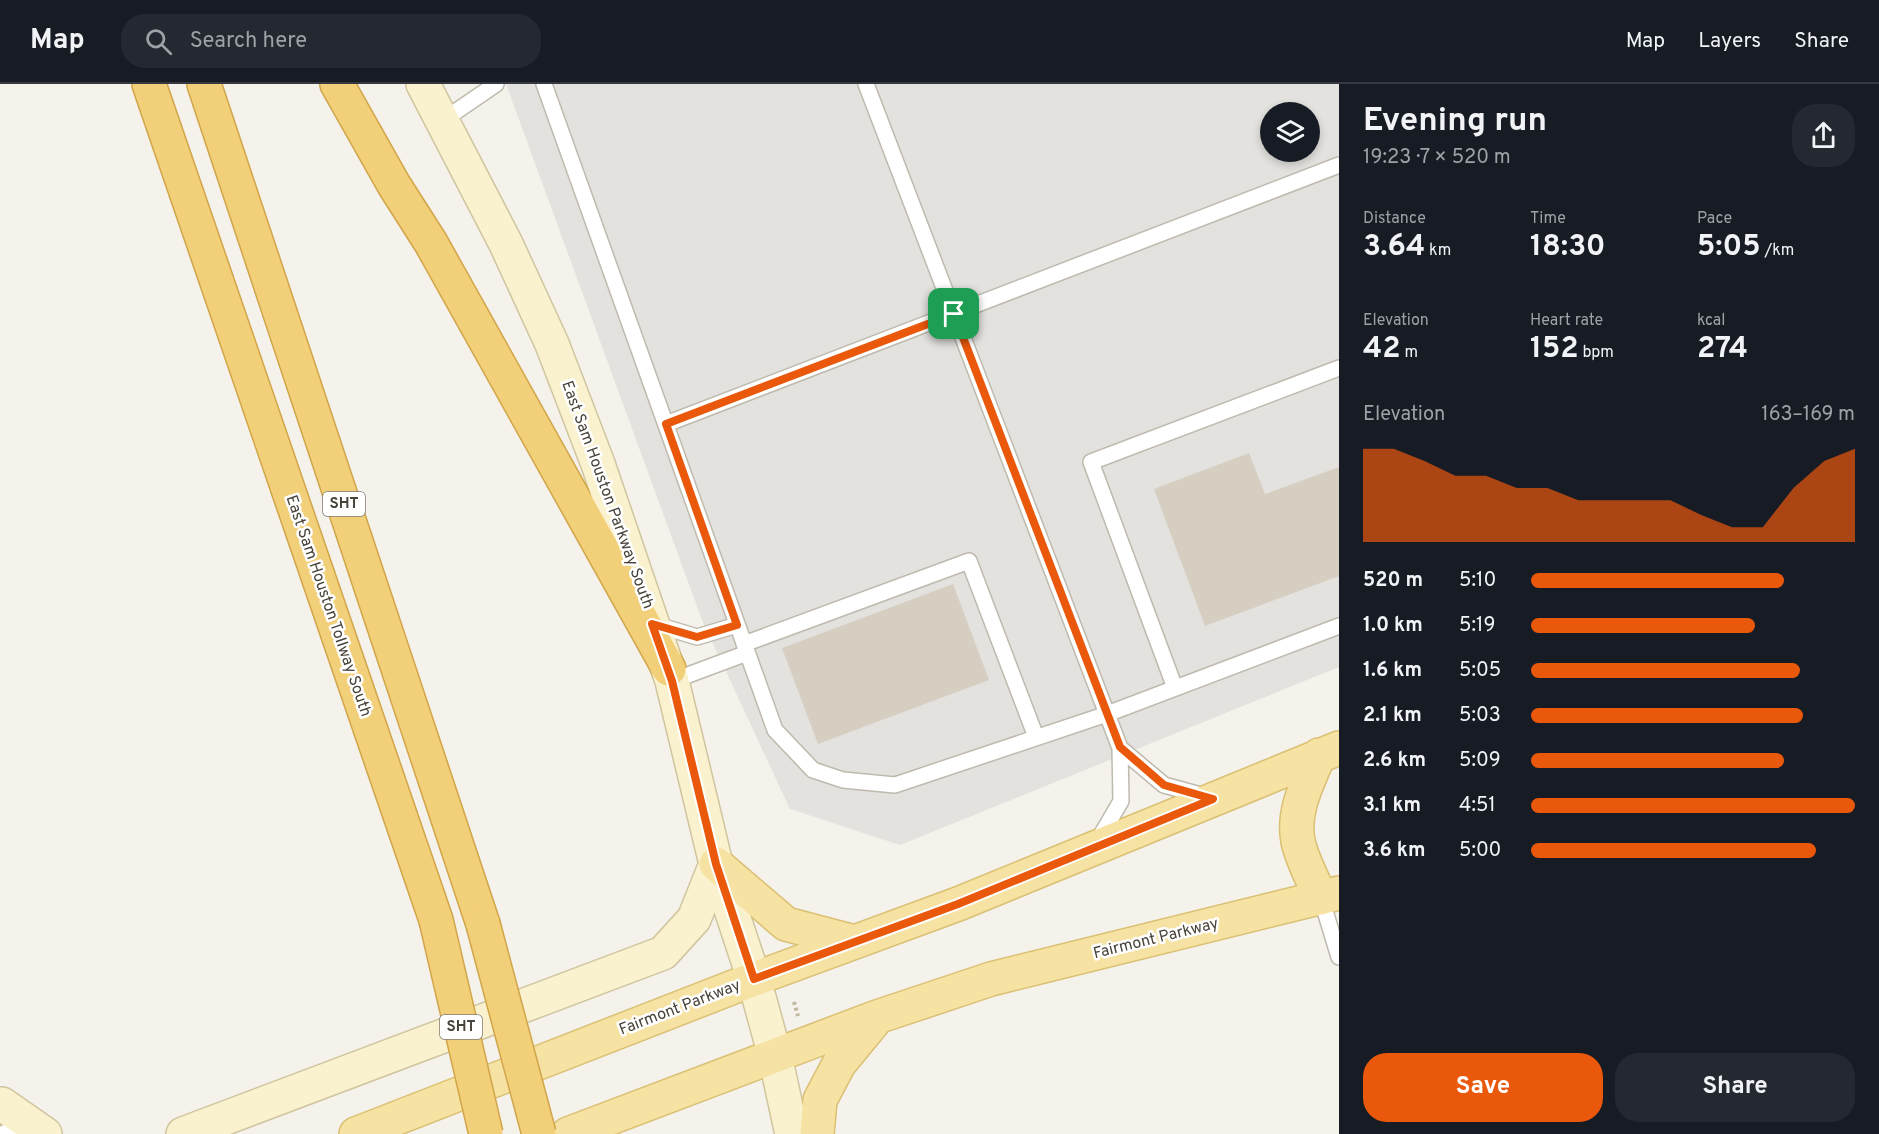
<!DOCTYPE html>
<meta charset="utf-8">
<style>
:root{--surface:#171b24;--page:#242831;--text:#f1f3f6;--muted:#9ea1a6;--line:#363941;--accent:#ea580c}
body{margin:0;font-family:Overpass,sans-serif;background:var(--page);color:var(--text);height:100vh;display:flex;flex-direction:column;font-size:22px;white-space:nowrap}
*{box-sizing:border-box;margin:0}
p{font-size:20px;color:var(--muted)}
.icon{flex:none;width:33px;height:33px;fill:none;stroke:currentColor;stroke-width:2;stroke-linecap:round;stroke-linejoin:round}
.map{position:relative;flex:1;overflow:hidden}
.drawer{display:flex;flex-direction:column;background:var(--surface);width:540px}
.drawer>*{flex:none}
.controls{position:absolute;left:1260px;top:18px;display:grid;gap:12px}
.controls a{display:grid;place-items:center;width:60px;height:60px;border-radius:50%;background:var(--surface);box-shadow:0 3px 9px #0003;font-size:30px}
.pin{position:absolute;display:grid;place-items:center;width:51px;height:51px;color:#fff;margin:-26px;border-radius:12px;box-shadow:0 3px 9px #0006}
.round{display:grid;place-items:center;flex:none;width:63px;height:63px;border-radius:24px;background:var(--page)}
.head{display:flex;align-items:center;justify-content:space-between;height:102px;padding:0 24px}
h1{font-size:33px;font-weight:700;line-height:45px}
.metrics{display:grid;grid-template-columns:repeat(3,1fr);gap:9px;height:102px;padding:6px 24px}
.metrics div{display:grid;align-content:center}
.metrics b{font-size:30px;font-weight:700}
.metrics small{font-size:16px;font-weight:400}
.metrics p{font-size:16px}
.chart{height:168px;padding:12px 24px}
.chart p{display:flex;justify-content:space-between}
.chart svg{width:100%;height:108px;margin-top:6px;fill:var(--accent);opacity:.7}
.action{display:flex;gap:12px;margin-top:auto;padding:12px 24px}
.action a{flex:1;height:69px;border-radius:24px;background:var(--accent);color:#fff;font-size:24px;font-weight:700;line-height:69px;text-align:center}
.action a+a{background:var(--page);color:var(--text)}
ul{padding:0 24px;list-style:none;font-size:20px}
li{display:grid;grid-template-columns:96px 72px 1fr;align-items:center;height:45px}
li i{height:15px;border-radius:8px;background:var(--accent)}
header{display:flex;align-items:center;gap:36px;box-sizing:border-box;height:84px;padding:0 30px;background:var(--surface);border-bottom:2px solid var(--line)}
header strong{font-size:28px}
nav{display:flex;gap:33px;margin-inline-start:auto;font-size:21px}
.search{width:420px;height:54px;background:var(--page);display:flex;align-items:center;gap:15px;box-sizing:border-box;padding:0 21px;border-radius:24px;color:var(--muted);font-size:22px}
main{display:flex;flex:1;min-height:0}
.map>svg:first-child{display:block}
</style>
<header>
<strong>Map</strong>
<div class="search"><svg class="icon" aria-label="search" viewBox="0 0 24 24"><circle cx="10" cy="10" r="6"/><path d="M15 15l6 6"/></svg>Search here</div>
<nav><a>Map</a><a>Layers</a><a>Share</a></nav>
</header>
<main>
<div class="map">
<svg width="1339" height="1050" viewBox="0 0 1339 1050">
<rect width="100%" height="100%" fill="#f4f2eb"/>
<path fill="#e3e2df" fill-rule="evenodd" d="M 506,0 L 1339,0 L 1339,583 L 900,761 L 790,725 L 702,536 ZM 1270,28 L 1310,28 L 1310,68 L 1270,68 Z"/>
<path fill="#d5cec1" d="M 1249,369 L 1265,410 L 1339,383 L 1339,492 L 1205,542 L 1154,405 Z
M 953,500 L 989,596 L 818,660 L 782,564 Z"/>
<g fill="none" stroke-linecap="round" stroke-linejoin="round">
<defs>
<path id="service" d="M 544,0 L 775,646 L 813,686 L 843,696 L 895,701 L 1107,630 L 1339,542
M 866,0 L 1120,664
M 442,37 L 496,0
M 666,340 L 1339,81
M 654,540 L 697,553 L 737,541
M 744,560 L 969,477 L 1036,653
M 672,597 L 747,569
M 1175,604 L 1091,378 L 1339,284
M 1097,758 L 1121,717 L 1120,664 L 1164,701 L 1208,713
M 1321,814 L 1339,873
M 2,1050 L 11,1046"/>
<path id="secondary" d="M 423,0 L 506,160 L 552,260 L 598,380 L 672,597 L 716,780 L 754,895 L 775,972 L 792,1050
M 2,1020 L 45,1050
M 183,1050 L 663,869 L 694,835 L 716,780"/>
<path id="primary" d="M 1319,671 C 1308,698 1292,727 1298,757 C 1301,774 1314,798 1321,814
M 716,780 L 786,840 L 854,858
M 356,1050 L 754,895 L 958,820 L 1339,664
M 568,1050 L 877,933 L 991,895 L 1339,809
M 817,1050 L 820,1016 L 839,980 L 876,935"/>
<path id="motorway" d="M 149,0 L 436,836
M 204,0 L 483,840
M 337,0 L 394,101 L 431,159 L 669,585"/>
</defs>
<use href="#service" stroke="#bfbaae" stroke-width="18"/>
<use href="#secondary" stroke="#d0c59f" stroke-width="36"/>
<use href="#primary" stroke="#dac073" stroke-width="36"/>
<use href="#motorway" stroke="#d1a549" stroke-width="36"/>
<path stroke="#c0b6a1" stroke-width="4" stroke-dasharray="3 3" stroke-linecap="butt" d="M 794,918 L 798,932"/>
<use href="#service" stroke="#fff" stroke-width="15"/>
<use href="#secondary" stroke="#faf2cf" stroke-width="33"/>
<use href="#primary" stroke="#f6e2a3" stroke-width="33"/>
<use href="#motorway" stroke="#f2cf79" stroke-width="33"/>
<defs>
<path id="motorway-bridge" d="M 436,836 L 486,1050
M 483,840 L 539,1050"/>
</defs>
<use href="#motorway-bridge" stroke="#d1a549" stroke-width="36" stroke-linecap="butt"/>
<use href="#motorway-bridge" stroke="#f2cf79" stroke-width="33"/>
</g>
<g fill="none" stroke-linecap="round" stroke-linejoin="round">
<defs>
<path id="route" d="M 954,230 L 1120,663 L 1164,701 L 1213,715 L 958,820 L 754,895 L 716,780 L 672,597 L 652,540 L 697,553 L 737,541 L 666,340 Z"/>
</defs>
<use href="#route" stroke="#fff" stroke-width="12"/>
<use href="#route" stroke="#ea580c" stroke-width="8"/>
</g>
<g text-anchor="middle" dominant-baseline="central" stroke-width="5" stroke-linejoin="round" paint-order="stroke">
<g fill="#fff" stroke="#7f7b74" stroke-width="1.5">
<rect x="323" y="408" width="42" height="24" rx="4.5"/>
<rect x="440" y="931" width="42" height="24" rx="4.5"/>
</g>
<g font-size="15" font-weight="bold" fill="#484339">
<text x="344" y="420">SHT</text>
<text x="461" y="943">SHT</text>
</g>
<g font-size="16" fill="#484339" stroke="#fff">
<text transform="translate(607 411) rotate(70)">East Sam Houston Parkway South</text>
<text transform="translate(328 522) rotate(71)">East Sam Houston Tollway South</text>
<text transform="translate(1156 855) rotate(-14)">Fairmont Parkway</text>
<text transform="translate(680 924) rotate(-21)">Fairmont Parkway</text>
</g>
</g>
</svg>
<div class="controls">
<a><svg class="icon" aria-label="layers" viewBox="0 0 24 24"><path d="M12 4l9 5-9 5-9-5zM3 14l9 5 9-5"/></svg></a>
</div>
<div class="pin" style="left:954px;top:230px;background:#1e9e55"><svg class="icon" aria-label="arrive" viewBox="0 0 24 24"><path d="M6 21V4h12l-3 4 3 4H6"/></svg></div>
</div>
<section class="drawer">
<div class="head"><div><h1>Evening run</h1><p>19:23 · 7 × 520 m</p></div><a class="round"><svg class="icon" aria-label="share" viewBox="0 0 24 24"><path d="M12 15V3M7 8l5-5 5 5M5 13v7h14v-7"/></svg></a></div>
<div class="metrics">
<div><p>Distance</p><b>3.64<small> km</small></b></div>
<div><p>Time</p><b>18:30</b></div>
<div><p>Pace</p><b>5:05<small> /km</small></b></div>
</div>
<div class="metrics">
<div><p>Elevation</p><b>42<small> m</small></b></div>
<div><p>Heart rate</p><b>152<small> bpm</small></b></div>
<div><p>kcal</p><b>274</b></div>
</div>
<div class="chart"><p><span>Elevation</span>163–169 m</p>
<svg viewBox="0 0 160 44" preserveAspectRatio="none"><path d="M0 44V6L10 6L20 11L30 17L40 17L50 22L60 22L70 27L80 27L90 27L100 27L110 33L120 38L130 38L140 22L150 11L160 6V44z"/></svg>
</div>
<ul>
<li><b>520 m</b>5:10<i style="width:78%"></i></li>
<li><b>1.0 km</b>5:19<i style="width:69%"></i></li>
<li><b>1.6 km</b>5:05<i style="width:83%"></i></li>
<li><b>2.1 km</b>5:03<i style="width:84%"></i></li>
<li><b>2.6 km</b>5:09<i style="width:78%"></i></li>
<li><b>3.1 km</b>4:51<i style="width:100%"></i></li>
<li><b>3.6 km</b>5:00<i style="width:88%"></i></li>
</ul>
<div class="action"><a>Save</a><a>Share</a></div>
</section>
</main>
